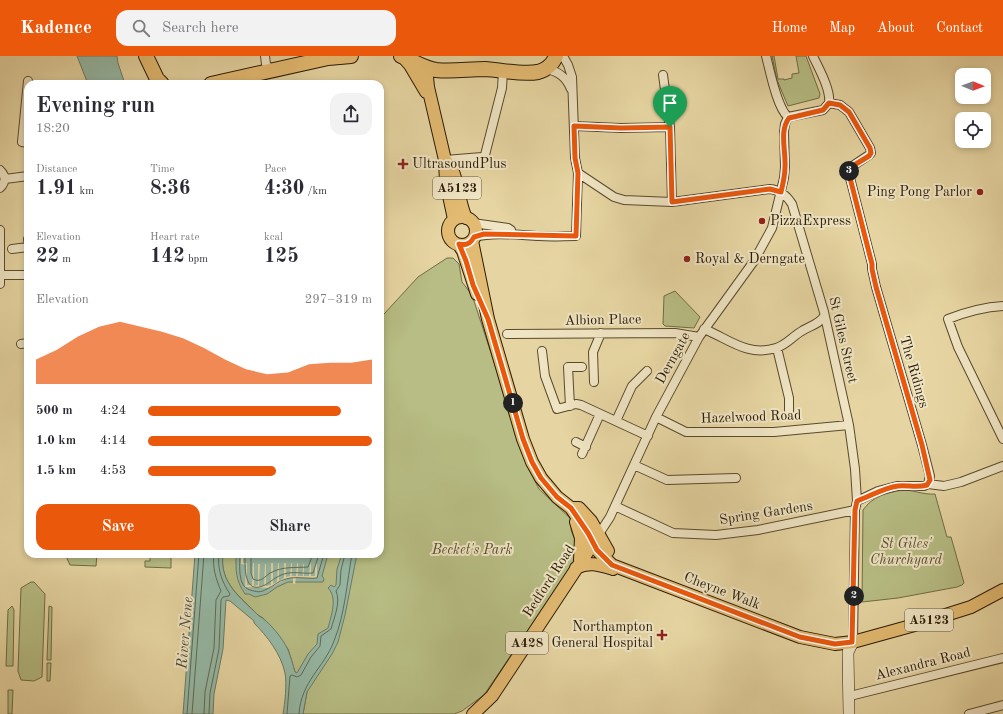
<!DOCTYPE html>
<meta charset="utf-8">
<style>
:root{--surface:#fff;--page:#f2f2f3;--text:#2b2b33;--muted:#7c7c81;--accent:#ea580c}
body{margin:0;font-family:"Old Standard TT",serif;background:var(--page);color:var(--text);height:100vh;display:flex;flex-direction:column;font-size:15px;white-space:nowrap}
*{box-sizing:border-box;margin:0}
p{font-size:13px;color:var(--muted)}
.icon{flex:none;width:22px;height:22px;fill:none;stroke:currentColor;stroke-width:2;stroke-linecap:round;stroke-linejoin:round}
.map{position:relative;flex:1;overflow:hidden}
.sheet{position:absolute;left:24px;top:24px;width:360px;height:478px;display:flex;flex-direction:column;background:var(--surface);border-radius:12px;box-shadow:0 2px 6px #0003}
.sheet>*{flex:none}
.needle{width:26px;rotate:91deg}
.tools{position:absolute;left:955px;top:12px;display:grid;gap:8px}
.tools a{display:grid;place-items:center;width:36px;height:36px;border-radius:8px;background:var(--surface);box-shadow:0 2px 6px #0003;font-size:20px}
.pin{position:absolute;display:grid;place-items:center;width:34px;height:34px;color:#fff;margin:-41px -17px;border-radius:50% 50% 50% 0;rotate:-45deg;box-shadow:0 0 4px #0007}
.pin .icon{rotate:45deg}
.km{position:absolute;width:20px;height:20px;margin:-10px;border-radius:50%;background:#222;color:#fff;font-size:11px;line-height:20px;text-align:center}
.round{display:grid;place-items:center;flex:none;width:42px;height:42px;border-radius:12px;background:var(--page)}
.overview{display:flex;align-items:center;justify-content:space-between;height:68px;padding:0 12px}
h1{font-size:22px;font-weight:700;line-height:30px}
.metrics{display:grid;grid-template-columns:repeat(3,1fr);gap:6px;height:68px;padding:4px 12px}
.metrics div{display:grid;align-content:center}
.metrics b{font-size:20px;font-weight:700}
.metrics small{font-size:11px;font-weight:400}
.metrics p{font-size:11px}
.chart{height:112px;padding:8px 12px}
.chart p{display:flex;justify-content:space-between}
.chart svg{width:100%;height:72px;margin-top:4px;fill:var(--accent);opacity:.7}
.action{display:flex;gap:8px;margin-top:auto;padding:8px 12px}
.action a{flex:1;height:46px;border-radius:12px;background:var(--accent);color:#fff;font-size:16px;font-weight:700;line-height:46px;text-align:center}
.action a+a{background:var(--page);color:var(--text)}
ul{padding:0 12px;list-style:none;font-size:13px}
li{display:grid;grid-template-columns:64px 48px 1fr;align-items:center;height:30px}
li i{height:10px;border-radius:5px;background:var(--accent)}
header{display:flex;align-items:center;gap:24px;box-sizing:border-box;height:56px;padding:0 20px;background:var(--accent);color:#fff}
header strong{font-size:19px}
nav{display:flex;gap:22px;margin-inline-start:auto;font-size:14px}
.search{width:280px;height:36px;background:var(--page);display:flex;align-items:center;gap:10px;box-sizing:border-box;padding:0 14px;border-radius:12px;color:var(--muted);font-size:15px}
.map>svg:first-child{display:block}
</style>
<header>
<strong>Kadence</strong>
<div class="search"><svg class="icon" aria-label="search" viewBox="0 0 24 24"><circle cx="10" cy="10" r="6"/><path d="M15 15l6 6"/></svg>Search here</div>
<nav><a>Home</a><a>Map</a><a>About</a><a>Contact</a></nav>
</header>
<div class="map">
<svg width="1003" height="658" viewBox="0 0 1003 658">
<rect width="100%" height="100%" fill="#e6d5a2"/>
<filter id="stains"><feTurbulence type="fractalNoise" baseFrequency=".005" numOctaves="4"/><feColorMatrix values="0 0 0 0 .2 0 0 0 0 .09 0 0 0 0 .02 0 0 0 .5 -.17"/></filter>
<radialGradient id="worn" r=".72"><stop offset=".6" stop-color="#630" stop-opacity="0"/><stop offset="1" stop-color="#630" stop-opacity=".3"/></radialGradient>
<path fill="#b7bd84" stroke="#706c45" d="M 772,0 L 774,0 L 778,23 L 784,23 L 784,24 L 792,22 L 792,18 L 799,17 L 796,0 L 806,0 L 820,38 L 819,42 L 788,50 L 777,24 Z
M 447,202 L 453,202 L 459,208 L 462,226 L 472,239 L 529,413 L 539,433 L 572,464 L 571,474 L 575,484 L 576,503 L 484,639 L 462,655 L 454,658 L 303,658 L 307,636 L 295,616 L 288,593 L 263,562 L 258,559 C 240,540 219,527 223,498 L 380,498 L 380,260 L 384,258 L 418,221 Z
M 675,235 L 700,261 L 694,272 L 665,270 L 663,268 L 664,240 Z
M 903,434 C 914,434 924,439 935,438 L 947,481 L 951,481 L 964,527 L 962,529 L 957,531 L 898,542 L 862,546 L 863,454 C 873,440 886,437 903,434 Z
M 65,498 L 97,498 L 96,510 L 70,509 Z
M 150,498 L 163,498 L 164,500 L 171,500 L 171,512 L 145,511 L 145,505 L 150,505 Z
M 31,526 L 34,526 L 45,538 L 42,621 L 34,625 L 21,624 L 18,615 L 21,532 Z
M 12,550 L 14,554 L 13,610 L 6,610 L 8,554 Z
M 49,550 L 52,551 L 51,604 L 47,604 Z
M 47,607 L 51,607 L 50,625 L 47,625 Z
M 8,634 L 13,634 L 12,658 L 8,658 Z"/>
<path fill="#96b9a6" stroke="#6b7a66" d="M 77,0 L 117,0 L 118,7 L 125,28 L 88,28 Z
M 195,498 L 223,498 C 219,527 241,542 259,560 C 268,564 284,584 288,594 C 291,601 293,609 295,616 L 297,617 L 308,598 L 317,588 L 318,578 L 328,572 C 331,560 338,542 328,532 L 331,529 L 334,531 L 336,529 L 337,513 L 342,498 L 357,498 L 345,559 L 338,586 L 332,598 L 307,636 L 303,658 L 283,658 C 285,647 287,628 285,617 C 281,598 267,580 254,567 L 254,565 L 230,545 L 226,544 L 223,593 L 214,638 L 213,658 L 183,658 Z
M 236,498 L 328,498 L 322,520 L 324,523 L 323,526 L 288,526 L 277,531 L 267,538 L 255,541 L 249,538 L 245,538 C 235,523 236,515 236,498 Z"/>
<path fill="#e6d5a2" d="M 241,498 L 243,498 L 243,507 L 247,507 L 247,529 L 252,529 L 253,507 L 254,507 L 254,530 L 258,529 L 258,508 L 260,508 L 259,530 L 264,530 L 265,508 L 266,508 L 266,530 L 271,529 L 271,507 L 273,507 L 273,528 L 277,526 L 278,507 L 279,507 L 279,525 L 284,522 L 284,507 L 286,507 L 286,521 L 290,520 L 291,507 L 292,507 L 292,520 L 296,520 L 297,507 L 298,507 L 298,520 L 303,520 L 303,508 L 304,508 L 304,520 L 309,520 L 310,507 L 311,508 L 311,520 L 315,520 L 315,508 L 317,508 L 317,522 L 296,522 L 295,528 L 293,528 L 293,522 L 289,522 L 270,532 L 245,531 L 246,509 L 241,508 Z"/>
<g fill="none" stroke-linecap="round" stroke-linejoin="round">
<path stroke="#606a56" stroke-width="1" d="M 240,498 C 240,509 237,530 250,534 C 257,536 260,537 267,533 C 274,530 278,525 286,523 C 295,520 307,523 317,522 L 324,498
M 245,498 C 245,510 243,540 265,529 C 272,525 275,521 284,518 C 293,515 304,518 313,517 L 319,498
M 251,498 L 251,517 L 253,523 C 261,527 264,521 270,517 C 283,510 295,512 308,511 L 313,498
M 187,658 L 199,498
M 192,658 L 204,498
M 204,658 L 205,636 L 214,592 L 216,544 L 221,535 C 216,523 212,511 214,498
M 209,658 L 210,637 L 219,593 L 221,544 L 223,541 L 229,540 L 230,538 C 222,526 217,513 219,498
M 287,658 L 290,620 L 292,619 L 297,621 L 301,619 L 311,601 L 320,590 L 321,580 L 331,573 C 334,562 341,546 336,535 L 340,529 L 341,514 L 345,498
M 299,658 C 301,625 324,612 334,585 C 345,558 347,526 352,498"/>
<defs>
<path id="street" d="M 265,0 L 266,8 L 271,15
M 766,0 C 770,15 777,52 788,61
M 813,0 C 819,13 831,34 829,47
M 547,13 C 559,16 566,21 571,33
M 663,19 L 670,71 L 672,146
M 28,25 L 22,86 L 28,87
M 829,47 L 840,49 L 849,56 L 870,92 L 871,97 L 869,99 L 851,111 L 849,118 L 872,208 L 872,213 L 876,231 L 922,389 L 930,420 L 928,428
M 788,61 L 823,54 L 829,47
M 574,70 L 621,72 L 670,71
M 445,104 L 482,101 L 485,99 L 502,32 L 503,15
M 0,114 C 6,120 6,126 0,132
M 578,117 L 614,141 L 624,144 L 672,146 L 770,133 C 780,134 787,140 792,148 L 824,256 L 849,369 L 855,413 L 857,445 L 855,454 L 853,586
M 5,123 L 28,120
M 473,167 L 508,172 L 511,174 L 512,178
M 0,174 L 0,228
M 474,181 C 495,176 517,179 539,180 C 551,181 564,180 576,180 L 578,117 L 575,102 L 572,21 L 568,9 L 563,0
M 28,184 L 28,183
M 12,193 L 28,191
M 1,219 L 28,219
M 1003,250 C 984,251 966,256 948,263 L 958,291 L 1003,383
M 704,273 C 729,283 747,301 776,292 C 786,289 793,280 802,275 C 809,270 820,268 824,260
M 507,278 L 675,277 L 699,281
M 21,288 L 28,287
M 777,292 L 789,342 L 789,355
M 542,295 L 545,320 L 557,353 L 576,348 L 581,349 L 648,380
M 594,326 L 593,296 L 601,277
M 570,350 L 568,311 L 582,311
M 656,361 L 686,376 L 774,376 L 849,369
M 616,365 L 632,330 L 647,315
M 576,386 L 586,391
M 582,398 L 600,358
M 634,409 L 667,424 L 736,422
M 857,445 L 878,435 L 897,430 L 924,430 L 928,428 L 944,430 L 961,426 L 1003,410
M 615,450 L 673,477 L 716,479 L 758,474 L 855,454
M 597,481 L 610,461 L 656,361 L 699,281 L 754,205 L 772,172 L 784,122 L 785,111 L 784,76 L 785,68 L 788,61
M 850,640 L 1003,602
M 969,658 L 1003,649"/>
<path id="secondary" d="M 849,658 L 848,596 L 853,586"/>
<path id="primary" d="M 403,1 L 410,9 L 426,36
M 426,11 L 428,31 L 445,104 L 446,126 L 454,163
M 447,106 C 458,117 458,146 466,162
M448 175a14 14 0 1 1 28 0a14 14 0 1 1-28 0Z
M 472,185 L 488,263 L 523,383 L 532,406 L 541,422 L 557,441 L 571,452 L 588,477 L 597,494 L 612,509 L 800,581 L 835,588 L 853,586 L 911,570 L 971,551 L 1003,534
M 459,189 L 463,195 L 477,238
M 571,452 L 579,452 L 591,465 L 608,495
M 576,466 L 581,482 L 580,504
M 576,512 C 589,505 600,509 613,513
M 473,658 L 492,640 L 594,486"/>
<path id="highway" d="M 146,0 L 157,23 L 162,28
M 401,0 C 412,4 423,12 436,14 C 452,16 469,13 485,13 C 502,14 521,19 538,16 C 546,14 553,8 556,0
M 211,28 L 328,2 L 351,0"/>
</defs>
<use href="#street" stroke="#594a2d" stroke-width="10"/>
<use href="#secondary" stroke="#2a1b06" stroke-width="12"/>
<use href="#primary" stroke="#2a1b06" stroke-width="14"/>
<use href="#highway" stroke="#2a1b06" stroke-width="16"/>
<use href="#street" stroke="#efe4c3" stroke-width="8"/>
<use href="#secondary" stroke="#efe4c3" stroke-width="11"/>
<use href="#primary" stroke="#e3ba71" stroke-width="12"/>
<use href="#highway" stroke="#e3ba71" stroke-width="14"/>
</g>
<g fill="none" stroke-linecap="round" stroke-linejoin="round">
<defs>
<path id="route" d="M 829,47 L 840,49 L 849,56 L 870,92 L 871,97 L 869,100 L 851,111 L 849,118 L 872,208 L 872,213 L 876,231 L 922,389 L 930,424 L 927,429 C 917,432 908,429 898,430 C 883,432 871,440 857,445 L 855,454 L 852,586 L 835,588 L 800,581 L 612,509 L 597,494 L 588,477 L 571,452 L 557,441 L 541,422 L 532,406 L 523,383 L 488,263 L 473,229 L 466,205 L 459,188 C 466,190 471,187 474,181 L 484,178 L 576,180 L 578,117 L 575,102 L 574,70 L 621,72 L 670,71 L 672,146 L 770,133 L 781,136 C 783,128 785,120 785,111 C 786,95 779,75 789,62 L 823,54 Z"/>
</defs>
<use href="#route" stroke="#fff" stroke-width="8"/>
<use href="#route" stroke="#ea580c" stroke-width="5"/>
</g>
<g fill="#8f2418" stroke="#efe4c3" stroke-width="1.5">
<path d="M401 102h4v4h4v4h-4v4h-4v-4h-4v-4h4z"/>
<circle cx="980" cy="136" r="4"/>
<circle cx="762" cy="165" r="4"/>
<circle cx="687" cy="203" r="4"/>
<path d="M660 573h4v4h4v4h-4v4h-4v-4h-4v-4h4z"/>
</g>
<g text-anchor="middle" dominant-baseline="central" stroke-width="4" stroke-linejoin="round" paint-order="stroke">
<g fill="#efe4c3" stroke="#65573f" stroke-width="1">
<rect x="433" y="121" width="48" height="22" rx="3"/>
<rect x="905" y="553" width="48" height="22" rx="3"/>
<rect x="506" y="576" width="42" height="22" rx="3"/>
</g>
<g font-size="13" font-weight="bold" fill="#2a1b06">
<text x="457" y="132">A5123</text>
<text x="929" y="564">A5123</text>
<text x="527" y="587">A428</text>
</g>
<g font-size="14" fill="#2a1b06" stroke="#efe4c3" text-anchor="start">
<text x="412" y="108">UltrasoundPlus</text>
<text x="972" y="136" text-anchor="end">Ping Pong Parlor</text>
<text x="770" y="165">PizzaExpress</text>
<text x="695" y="203">Royal &amp; Derngate</text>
<text x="653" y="571" text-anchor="end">Northampton<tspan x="653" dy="16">General Hospital</tspan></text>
</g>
<g font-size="14" fill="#2a1b06" stroke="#efe4c3">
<text transform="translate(603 264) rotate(-1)">Albion Place</text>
<text transform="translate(843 284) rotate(77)">St Giles Street</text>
<text transform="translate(673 302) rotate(-61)">Derngate</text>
<text transform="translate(914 316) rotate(74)">The Ridings</text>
<text transform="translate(751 361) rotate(-2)">Hazelwood Road</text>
<text transform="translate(766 457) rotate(-9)">Spring Gardens</text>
<text transform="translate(549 525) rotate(-57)">Bedford Road</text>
<text transform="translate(722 535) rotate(21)">Cheyne Walk</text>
<text transform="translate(923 608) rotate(-14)">Alexandra Road</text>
</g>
<g font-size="14" font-style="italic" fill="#544c2c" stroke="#efe4c3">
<text x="906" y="488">St Giles'<tspan x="906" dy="16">Churchyard</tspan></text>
<text x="472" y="494">Becket's Park</text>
</g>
<g font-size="15" font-style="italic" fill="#4a4a36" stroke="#efe4c3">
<text transform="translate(186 577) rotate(-85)">River Nene</text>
</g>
</g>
<rect width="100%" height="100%" filter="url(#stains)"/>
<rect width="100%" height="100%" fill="url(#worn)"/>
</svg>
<div class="tools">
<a><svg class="needle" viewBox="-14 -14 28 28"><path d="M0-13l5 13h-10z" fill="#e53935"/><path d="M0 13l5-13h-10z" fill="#7c7c81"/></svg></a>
<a><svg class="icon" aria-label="locate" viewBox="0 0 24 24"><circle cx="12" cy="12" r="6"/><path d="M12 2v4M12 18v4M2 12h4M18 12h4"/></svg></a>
</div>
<div class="pin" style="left:670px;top:71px;background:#1e9e55"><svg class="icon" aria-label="arrive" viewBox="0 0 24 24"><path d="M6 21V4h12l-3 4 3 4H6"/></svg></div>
<b class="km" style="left:513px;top:347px">1</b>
<b class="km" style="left:854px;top:540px">2</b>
<b class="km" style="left:849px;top:115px">3</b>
<section class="sheet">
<div class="overview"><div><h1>Evening run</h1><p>18:20</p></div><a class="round"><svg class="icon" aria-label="share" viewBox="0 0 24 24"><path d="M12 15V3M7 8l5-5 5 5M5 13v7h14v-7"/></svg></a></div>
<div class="metrics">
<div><p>Distance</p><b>1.91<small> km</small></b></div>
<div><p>Time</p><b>8:36</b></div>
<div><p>Pace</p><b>4:30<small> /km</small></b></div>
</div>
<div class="metrics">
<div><p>Elevation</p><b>22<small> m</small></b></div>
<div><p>Heart rate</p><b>142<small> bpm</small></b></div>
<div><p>kcal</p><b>125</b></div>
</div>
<div class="chart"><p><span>Elevation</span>297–319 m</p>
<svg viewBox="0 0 160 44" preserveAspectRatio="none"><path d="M0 44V29L10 23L20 15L30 9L40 6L50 9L60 12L70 16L80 22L90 29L100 35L110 38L120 37L130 32L140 31L150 31L160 29V44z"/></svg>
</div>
<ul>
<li><b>500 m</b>4:24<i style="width:86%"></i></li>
<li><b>1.0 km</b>4:14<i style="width:100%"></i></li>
<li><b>1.5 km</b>4:53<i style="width:57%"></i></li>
</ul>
<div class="action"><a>Save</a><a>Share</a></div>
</section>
</div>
